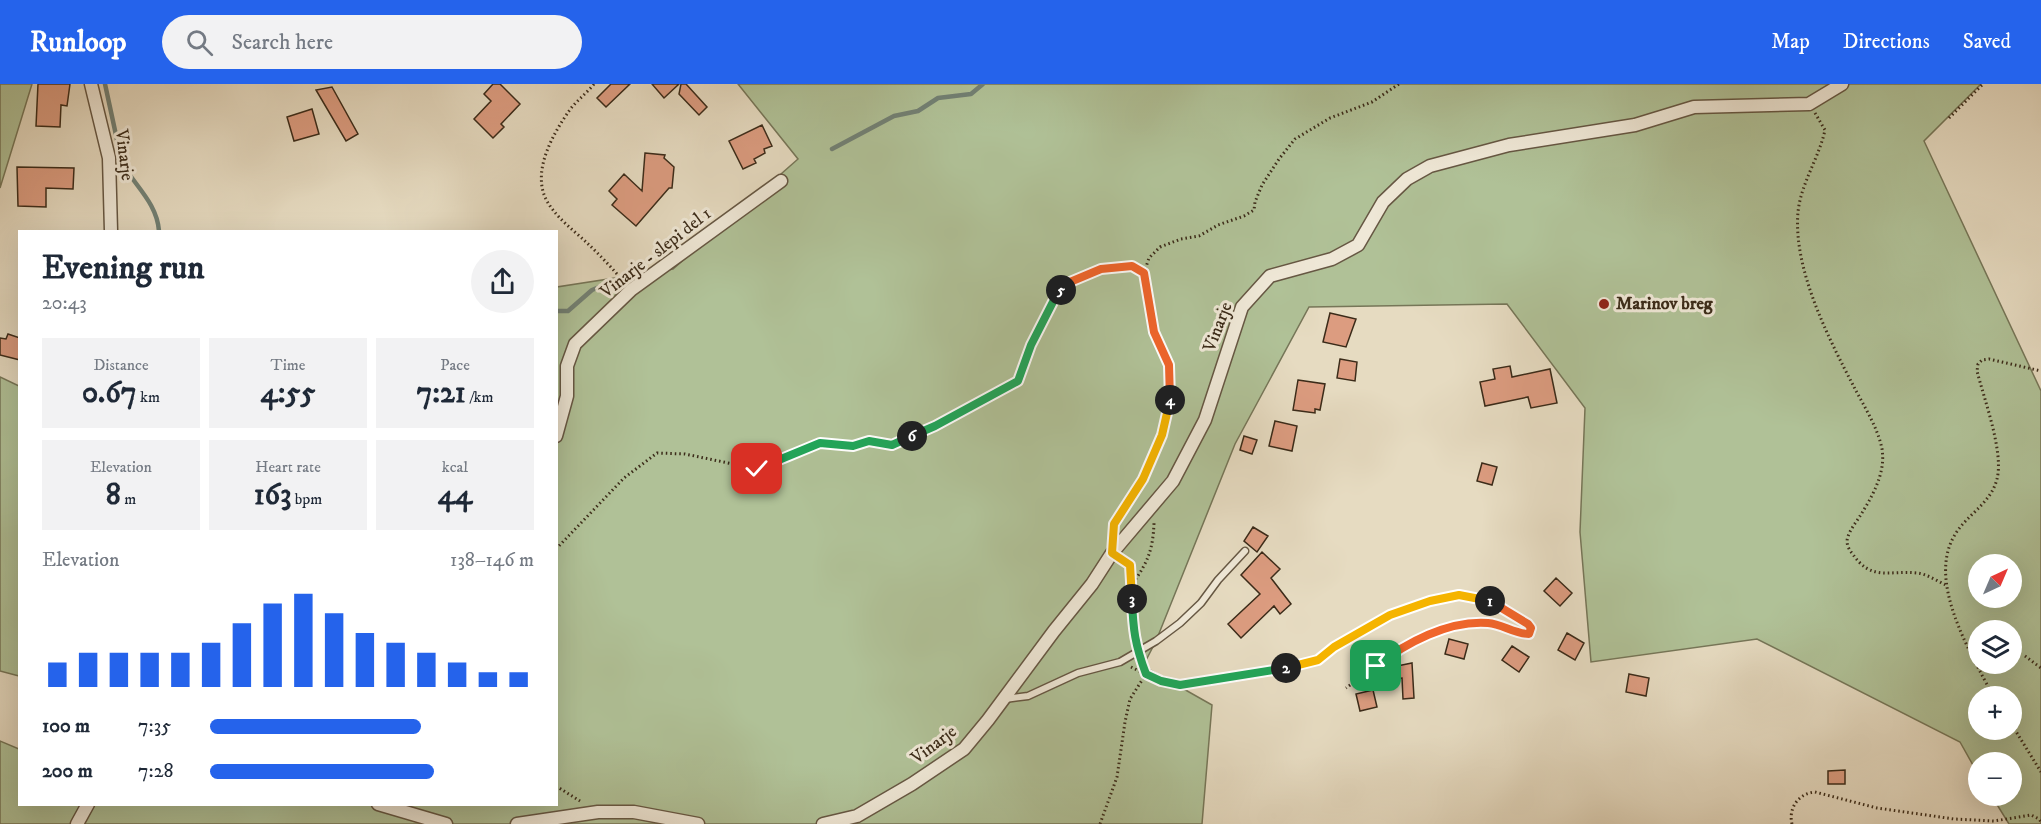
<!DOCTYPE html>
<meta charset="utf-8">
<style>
:root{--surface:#fff;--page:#f2f2f3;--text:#1f2937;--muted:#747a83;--accent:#2563eb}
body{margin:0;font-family:"IM FELL DW Pica",serif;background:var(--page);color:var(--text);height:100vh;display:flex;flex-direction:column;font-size:22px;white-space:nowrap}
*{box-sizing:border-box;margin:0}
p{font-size:20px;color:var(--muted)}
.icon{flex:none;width:33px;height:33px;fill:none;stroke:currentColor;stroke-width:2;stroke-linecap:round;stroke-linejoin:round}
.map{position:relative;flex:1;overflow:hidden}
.drawer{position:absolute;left:18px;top:146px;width:540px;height:576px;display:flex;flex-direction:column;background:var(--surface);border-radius:0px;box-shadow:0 6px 24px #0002}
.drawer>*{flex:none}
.needle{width:39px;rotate:44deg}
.tools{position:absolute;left:1968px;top:470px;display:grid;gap:12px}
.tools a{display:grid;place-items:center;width:54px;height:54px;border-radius:50%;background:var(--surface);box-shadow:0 6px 24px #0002;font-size:30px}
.pin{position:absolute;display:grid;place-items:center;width:51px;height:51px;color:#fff;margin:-26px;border-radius:12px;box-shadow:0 3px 9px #0006}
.km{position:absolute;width:30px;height:30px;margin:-15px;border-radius:50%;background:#222;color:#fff;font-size:16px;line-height:30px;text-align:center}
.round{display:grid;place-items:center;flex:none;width:63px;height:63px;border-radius:32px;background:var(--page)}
.headline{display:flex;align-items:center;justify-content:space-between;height:102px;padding:0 24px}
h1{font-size:33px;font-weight:700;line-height:45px}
.metrics{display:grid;grid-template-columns:repeat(3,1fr);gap:9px;height:102px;padding:6px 24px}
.metrics div{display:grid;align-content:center;border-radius:0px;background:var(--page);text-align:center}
.metrics b{font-size:30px;font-weight:700}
.metrics small{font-size:16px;font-weight:400}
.metrics p{font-size:16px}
.chart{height:168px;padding:12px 24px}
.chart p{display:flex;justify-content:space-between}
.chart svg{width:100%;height:108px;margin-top:6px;stroke:var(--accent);stroke-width:6}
ul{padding:0 24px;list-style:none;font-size:20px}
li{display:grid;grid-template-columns:96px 72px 1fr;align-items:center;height:45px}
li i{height:15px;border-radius:8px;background:var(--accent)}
header{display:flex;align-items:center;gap:36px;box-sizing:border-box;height:84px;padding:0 30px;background:var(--accent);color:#fff}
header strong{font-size:28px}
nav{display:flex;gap:33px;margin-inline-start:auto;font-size:21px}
.search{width:420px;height:54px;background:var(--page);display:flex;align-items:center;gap:15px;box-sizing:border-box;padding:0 21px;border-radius:33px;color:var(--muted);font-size:22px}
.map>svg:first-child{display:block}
</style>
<header>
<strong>Runloop</strong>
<div class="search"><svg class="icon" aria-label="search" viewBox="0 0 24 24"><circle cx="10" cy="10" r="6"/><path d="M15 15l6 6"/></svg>Search here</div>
<nav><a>Map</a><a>Directions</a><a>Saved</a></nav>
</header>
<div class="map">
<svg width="2041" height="740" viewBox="0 0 2041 740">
<rect width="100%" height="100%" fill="#e6dbc1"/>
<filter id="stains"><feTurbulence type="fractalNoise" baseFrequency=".00333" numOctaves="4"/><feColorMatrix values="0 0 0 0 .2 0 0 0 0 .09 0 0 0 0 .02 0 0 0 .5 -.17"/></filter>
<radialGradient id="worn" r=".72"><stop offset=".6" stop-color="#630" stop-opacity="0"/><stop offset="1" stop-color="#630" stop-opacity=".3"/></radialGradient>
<path fill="#b0c197" stroke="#767658" stroke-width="1.5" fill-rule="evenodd" d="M 0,0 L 32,0 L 0,104 Z
M 738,0 L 1981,0 L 1924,57 L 2041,307 L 2041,740 L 2009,740 L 1991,711 L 2012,711 L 2012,678 L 1978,678 L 1978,690 L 1960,658 L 1757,555 L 1591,578 L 1580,448 L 1585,324 L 1507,220 L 1309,223 L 1235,360 L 1156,557 L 1143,582 L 1212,621 L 1202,740 L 0,740 L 0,657 L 19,665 L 20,720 L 556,720 L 557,203 L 673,185 L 798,75 ZM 1978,480 L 2012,480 L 2012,513 L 1978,513 ZM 1978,546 L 2012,546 L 2012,579 L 1978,579 ZM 1978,612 L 2012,612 L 2012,645 L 1978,645 Z
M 0,293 L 19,302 L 19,592 L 0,587 Z"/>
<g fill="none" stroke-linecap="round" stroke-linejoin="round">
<path stroke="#728175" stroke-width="4.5" d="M 105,0 L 119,65
M 832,65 L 894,32 L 918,27 L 938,14 L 971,10 L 983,0
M 122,79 C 135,102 157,119 159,147
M 556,227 L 568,227 L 592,206 L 614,197"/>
</g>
<path fill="#dc9c80" stroke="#3b2b19" stroke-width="1.5" d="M 38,0 L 70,0 L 67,22 L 61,21 L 60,43 L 36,42 Z
M 493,0 L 500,0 L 520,20 L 501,40 L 504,43 L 493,54 L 474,35 L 491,17 L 484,10 Z
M 611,0 L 630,0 L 606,23 L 597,14 Z
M 652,0 L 679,0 L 664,14 Z
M 681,0 L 686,0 L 707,23 L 699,31 L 679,10 Z
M 332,3 L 358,50 L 346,57 L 316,6 Z
M 312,25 L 319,50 L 294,57 L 287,33 Z
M 762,41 L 772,62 L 764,65 L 765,69 L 754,75 L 756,79 L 743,85 L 729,57 Z
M 645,69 L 665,71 L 664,74 L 674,83 L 672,104 L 669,104 L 636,142 L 612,121 L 617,115 L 609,107 L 624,90 L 642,107 Z
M 17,83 L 74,84 L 73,105 L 46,104 L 46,123 L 18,122 Z
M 1330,229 L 1356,235 L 1346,263 L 1323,258 Z
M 8,250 L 20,254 L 20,276 L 0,271 L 0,254 L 6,255 Z
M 1340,275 L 1357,278 L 1355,297 L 1337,294 Z
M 1510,282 L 1512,293 L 1550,285 L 1557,319 L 1531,324 L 1528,313 L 1485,322 L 1480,298 L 1495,295 L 1493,285 Z
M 1298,296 L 1325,300 L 1320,326 L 1315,325 L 1315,329 L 1293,326 Z
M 1275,337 L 1297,342 L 1292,367 L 1269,362 Z
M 1244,352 L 1257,356 L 1252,370 L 1240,366 Z
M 1482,379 L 1497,383 L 1492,401 L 1477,397 Z
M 1253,443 L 1268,452 L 1257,468 L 1244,457 Z
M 1262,468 L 1280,485 L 1271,494 L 1291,520 L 1280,530 L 1274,522 L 1241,554 L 1228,540 L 1260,510 L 1241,491 Z
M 1556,494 L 1572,509 L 1560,522 L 1544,507 Z
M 1567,549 L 1584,559 L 1575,576 L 1558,566 Z
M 1449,555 L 1468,560 L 1464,575 L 1445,570 Z
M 1512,562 L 1529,573 L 1519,588 L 1502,576 Z
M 1412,579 L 1414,614 L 1403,615 L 1402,594 L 1394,595 L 1392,583 Z
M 1629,590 L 1649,594 L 1646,612 L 1626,608 Z
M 1373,606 L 1377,623 L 1360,627 L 1356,610 Z
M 1845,686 L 1845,700 L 1828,700 L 1828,687 Z"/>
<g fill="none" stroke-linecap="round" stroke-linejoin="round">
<defs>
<path id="service" d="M 1005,615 L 1028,612 L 1078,589 L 1120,578 L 1156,557 L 1180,539 L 1201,519 L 1218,496 L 1245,467"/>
<path id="minor" d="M 91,0 L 109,74 L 111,147
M 556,352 L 567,312 L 567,282 L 575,260 L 631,206 L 781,97
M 378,720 L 446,740
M 77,740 L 88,720
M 517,740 L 598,728 L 634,728 L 698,740
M 823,740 L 857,732 L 912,700 L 964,665 L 988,636 L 1054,547 L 1092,500 L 1112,469 L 1173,397 L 1205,336 L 1242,223 L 1270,192 L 1332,175 L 1358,161 L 1383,118 L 1407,95 L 1430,82 L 1509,61 L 1635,41 L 1694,23 L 1809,20 L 1842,0"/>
</defs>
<use href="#service" stroke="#665743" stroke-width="9"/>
<use href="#minor" stroke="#665743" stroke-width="15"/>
<path stroke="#3b2b19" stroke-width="3" stroke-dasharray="1.5 3" stroke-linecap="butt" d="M 594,0 C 586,10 576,17 569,27 C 553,50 533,85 545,113 C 553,131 572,145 586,158 C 599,170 612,184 624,198
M 1815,29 L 1825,46 C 1819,74 1801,99 1798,128 C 1793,185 1828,253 1854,303 C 1864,322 1878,344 1882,365 C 1886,389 1872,413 1860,432 C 1855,440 1848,448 1847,457 C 1847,461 1849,466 1852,469 C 1871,498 1889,486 1917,489 C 1927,490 1937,497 1946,501
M 1949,34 L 1983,0
M 1114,446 L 1114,440 L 1143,395 L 1162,351 L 1170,320 L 1169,281 L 1154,248 L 1149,227 L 1144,189 L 1149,174 L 1160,163 L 1181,155 L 1199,152 L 1218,141 L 1244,132 L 1254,126 L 1255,118 L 1262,101 L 1279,75 L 1295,55 L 1330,34 L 1372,18 L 1399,0
M 556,465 L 624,394 L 657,369 L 685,370 L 757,385 L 820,359 L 853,362 L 869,357 L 892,361 L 935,342 L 1018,297 L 1031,261 L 1057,210 L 1070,198 L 1101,185 L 1132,182 L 1144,189
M 1124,476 L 1129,481 L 1130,488 L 1132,537 L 1136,559
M 1133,499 C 1148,478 1153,465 1154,439
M 2025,572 L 2041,584
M 1131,583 L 1161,598 L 1180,601 L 1227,592 L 1295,583 L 1318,576 L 1334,563 L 1390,531 L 1430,517 L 1459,511 L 1480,514 L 1492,518 L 1531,544 L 1529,550 L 1526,550 L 1490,539 L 1475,539 L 1449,544 L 1402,563 L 1346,604
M 1993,612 C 1971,569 1925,496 1956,449 C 1968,430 1991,419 1997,395 C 2004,368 1984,315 1977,287 L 1978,280 L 1982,276 L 1989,275 L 2041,287
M 2012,641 L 2041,688
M 556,702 L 580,717
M 1100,740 L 1117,693 L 1125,638 L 1130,615 L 1146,590 L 1141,577
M 1792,740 C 1788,724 1799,709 1815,708 L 1877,724 L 1954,735 L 1994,737 L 2031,731 L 2039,735 L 2041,738"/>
<use href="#service" stroke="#efe8d7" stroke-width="6"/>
<use href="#minor" stroke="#efe8d7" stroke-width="12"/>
</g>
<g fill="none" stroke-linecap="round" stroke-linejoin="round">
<defs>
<path id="split-1" d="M 1376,582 C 1406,559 1448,536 1488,539 C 1502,540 1515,550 1529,550 L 1531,544 L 1528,540 L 1490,517"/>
<path id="split-2" d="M 1286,584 L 1318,576 L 1334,563 L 1390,531 L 1430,517 L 1459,511 L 1490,517"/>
<path id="split-3" d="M 1132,515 C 1133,545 1135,561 1146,590 L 1161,597 L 1180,601 L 1286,584"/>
<path id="split-4" d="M 1132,515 L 1130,481 L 1112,469 L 1114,440 L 1143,395 L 1162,351 L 1170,316"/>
<path id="split-5" d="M 1061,206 L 1070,198 L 1101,185 L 1132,182 L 1144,189 L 1154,248 L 1169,281 L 1170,316"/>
<path id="split-6" d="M 912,352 L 935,342 L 1018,297 L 1031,261 L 1057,210 L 1061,206"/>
<path id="split-7" d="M 757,385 L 820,359 L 853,362 L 869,357 L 892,361 L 912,352"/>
</defs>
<use href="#split-1" stroke="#fff" stroke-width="12"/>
<use href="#split-2" stroke="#fff" stroke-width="12"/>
<use href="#split-3" stroke="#fff" stroke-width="12"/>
<use href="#split-4" stroke="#fff" stroke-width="12"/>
<use href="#split-5" stroke="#fff" stroke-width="12"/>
<use href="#split-6" stroke="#fff" stroke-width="12"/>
<use href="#split-7" stroke="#fff" stroke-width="12"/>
<use href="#split-1" stroke="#f0652b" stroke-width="8"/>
<use href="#split-2" stroke="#f5b400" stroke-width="8"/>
<use href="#split-3" stroke="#22a559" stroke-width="8"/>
<use href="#split-4" stroke="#f5b400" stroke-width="8"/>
<use href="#split-5" stroke="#f0652b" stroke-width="8"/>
<use href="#split-6" stroke="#22a559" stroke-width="8"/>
<use href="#split-7" stroke="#22a559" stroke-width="8"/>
</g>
<circle fill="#8f2418" stroke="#efe8d7" stroke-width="2" cx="1604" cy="220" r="6"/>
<g text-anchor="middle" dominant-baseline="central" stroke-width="6" stroke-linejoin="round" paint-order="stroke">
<g font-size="18" fill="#3b2b19" stroke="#efe8d7">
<text transform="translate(124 71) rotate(83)">Vinarje</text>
<text transform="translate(656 169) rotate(-38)">Vinarje - slepi del 1</text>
<text transform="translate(1218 243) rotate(-69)">Vinarje</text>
<text transform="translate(934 661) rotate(-37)">Vinarje</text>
</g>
<g font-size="18" font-weight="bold" fill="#3b2b19" stroke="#efe8d7" text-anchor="start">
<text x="1616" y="220">Marinov breg</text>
</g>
</g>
<rect width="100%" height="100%" filter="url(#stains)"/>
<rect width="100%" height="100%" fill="url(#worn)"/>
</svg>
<div class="tools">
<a><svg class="needle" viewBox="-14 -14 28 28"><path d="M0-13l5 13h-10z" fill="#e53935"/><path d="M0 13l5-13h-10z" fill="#747a83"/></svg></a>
<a><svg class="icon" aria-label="layers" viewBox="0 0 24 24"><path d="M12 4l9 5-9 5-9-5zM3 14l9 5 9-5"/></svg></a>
<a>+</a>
<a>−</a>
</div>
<div class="pin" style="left:1376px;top:582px;background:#1e9e55"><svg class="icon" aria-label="arrive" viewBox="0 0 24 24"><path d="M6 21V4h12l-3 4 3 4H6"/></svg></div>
<div class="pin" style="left:757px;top:385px;background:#d93025"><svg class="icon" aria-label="check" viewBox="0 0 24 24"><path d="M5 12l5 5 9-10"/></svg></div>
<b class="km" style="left:1490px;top:517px">1</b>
<b class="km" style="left:1286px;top:584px">2</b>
<b class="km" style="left:1132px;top:515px">3</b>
<b class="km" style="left:1170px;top:316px">4</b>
<b class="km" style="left:1061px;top:206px">5</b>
<b class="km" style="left:912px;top:352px">6</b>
<section class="drawer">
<div class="headline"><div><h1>Evening run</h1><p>20:43</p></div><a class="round"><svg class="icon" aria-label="share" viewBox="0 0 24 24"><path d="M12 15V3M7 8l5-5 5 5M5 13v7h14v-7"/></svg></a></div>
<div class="metrics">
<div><p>Distance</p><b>0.67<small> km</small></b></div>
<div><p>Time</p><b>4:55</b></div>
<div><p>Pace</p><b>7:21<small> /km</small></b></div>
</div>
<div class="metrics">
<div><p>Elevation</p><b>8<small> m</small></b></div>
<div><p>Heart rate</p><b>163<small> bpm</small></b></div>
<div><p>kcal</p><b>44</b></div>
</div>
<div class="chart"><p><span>Elevation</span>138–146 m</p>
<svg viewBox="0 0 160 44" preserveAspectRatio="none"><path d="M5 44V34M15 44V30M25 44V30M35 44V30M45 44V30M55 44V26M65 44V18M75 44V10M85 44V6M95 44V14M105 44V22M115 44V26M125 44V30M135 44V34M145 44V38M155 44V38"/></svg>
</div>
<ul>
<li><b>100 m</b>7:35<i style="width:65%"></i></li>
<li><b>200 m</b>7:28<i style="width:69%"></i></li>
</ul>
</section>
</div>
